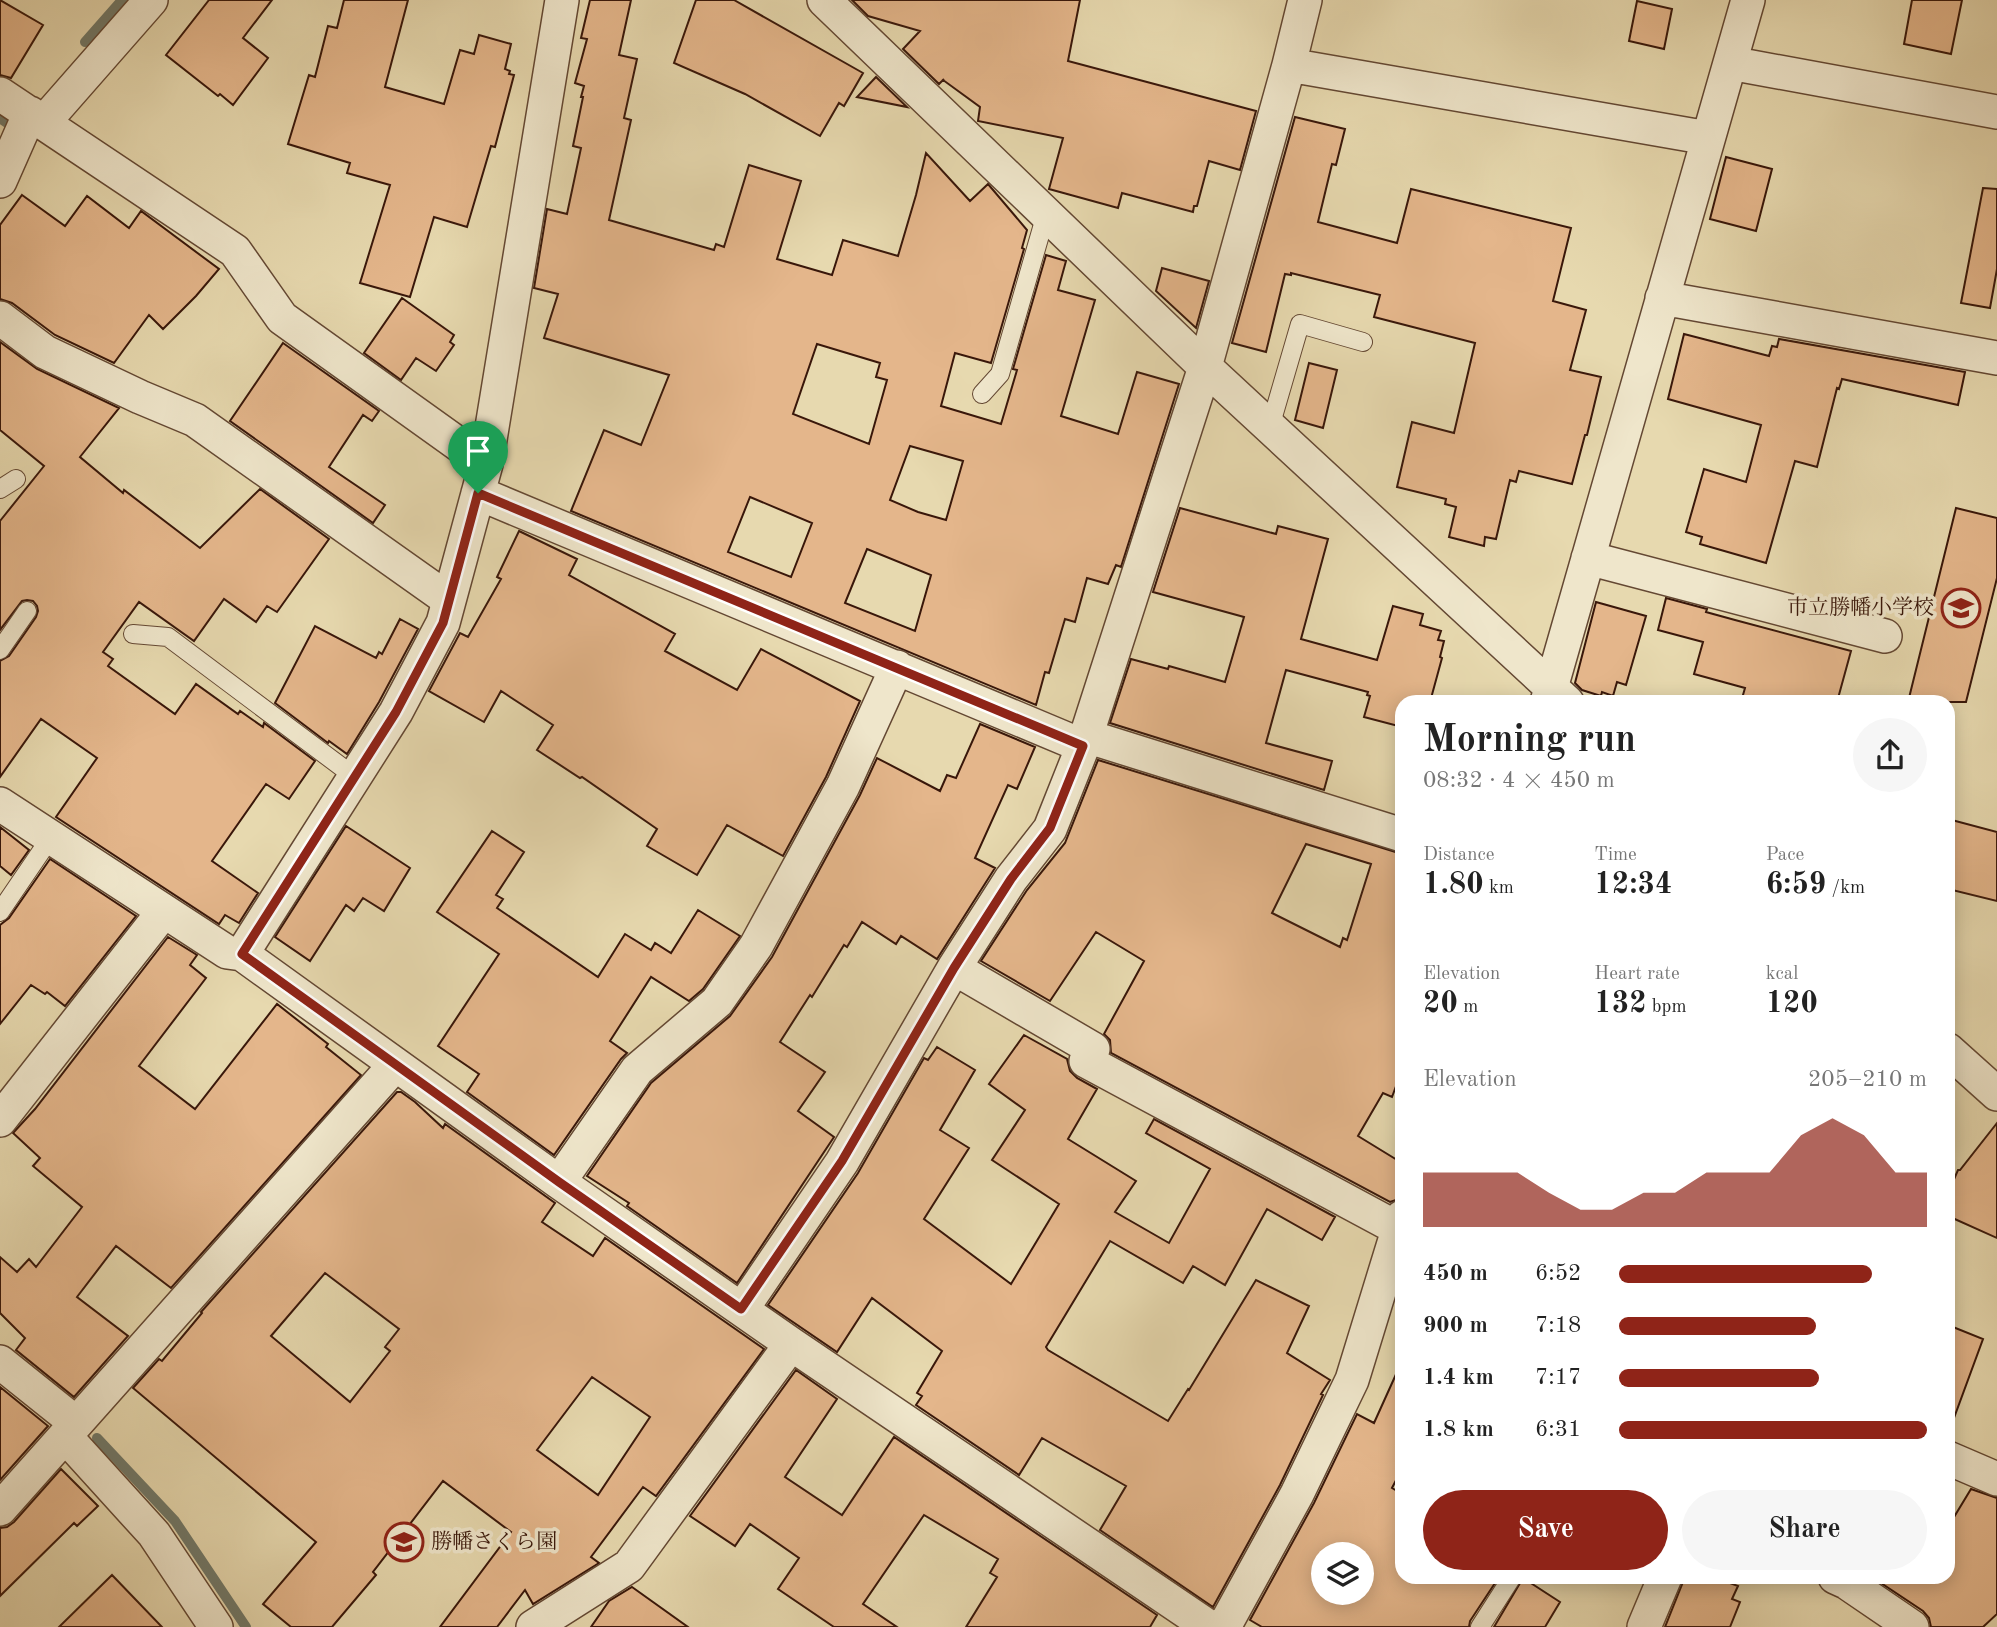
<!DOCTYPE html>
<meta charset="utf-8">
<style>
:root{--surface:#fff;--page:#f6f6f6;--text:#222;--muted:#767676;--accent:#8f2418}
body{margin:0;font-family:"Old Standard TT","Noto Serif JP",serif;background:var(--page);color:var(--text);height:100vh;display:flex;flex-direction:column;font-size:26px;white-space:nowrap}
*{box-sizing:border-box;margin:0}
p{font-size:23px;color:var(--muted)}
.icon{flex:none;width:38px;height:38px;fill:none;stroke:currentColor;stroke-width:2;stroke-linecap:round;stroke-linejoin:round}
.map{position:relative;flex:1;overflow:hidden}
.drawer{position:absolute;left:1395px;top:695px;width:560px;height:889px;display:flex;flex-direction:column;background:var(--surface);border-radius:21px;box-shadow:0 4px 18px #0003}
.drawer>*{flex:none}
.tools{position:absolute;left:1311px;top:1542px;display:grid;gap:14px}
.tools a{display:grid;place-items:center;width:63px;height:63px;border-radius:50%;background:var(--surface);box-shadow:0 4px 18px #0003;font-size:35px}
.pin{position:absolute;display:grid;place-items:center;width:60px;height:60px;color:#fff;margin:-72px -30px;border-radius:50% 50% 50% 0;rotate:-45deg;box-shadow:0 0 7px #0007}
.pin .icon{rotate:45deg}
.round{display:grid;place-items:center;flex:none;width:74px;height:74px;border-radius:37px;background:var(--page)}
.head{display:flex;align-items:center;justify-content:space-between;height:119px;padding:0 28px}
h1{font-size:38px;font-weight:700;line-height:52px}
.metrics{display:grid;grid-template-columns:repeat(3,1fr);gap:10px;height:119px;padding:7px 28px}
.metrics div{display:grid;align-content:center}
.metrics b{font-size:30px;font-weight:700}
.metrics small{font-size:19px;font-weight:400}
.metrics p{font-size:19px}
.chart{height:196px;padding:14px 28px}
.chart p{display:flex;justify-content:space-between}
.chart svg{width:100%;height:126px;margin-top:7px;fill:var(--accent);opacity:.7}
.primary-button{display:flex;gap:14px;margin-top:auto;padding:14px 28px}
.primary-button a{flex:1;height:80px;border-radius:42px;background:var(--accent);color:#fff;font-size:28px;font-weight:700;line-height:80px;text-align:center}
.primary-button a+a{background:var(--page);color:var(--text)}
ul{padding:0 28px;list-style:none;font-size:23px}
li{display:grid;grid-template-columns:112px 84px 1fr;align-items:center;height:52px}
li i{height:18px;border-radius:9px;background:var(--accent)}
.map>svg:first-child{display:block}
</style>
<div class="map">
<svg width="1997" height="1627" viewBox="0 0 1997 1627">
<rect width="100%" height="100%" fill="#e7d9af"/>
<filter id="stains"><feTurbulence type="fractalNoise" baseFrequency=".00286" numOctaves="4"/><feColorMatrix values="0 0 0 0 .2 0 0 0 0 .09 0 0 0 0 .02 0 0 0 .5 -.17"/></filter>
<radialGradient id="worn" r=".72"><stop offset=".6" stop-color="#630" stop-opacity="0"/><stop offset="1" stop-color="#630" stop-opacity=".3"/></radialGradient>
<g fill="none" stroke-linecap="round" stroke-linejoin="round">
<path stroke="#717969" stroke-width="10" d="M 85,42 L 122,0
M 0,118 L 7,123
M 97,1438 L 175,1521 L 246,1627"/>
</g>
<path fill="#e4b68b" stroke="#39170a" stroke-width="2" fill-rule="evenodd" d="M 0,0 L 43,25 L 11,78 L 0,75 Z
M 209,0 L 272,0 L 243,38 L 268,58 L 233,105 L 220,94 L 218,96 L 166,55 Z
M 344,0 L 408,0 L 385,87 L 444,104 L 460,50 L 474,54 L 479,35 L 511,44 L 505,69 L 510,71 L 509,74 L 514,75 L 495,147 L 491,146 L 467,227 L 434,217 L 410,297 L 360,283 L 390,185 L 347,173 L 350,163 L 288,144 L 309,75 L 315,77 L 328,26 L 337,28 Z
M 590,0 L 631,0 L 619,55 L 637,59 L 624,118 L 631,120 L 609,220 L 714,250 L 716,244 L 724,247 L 749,165 L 801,181 L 777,259 L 832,275 L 843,240 L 898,256 L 916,195 L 926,153 L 970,201 L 988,184 L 1027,230 L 1022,248 L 1024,249 L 991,363 L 955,353 L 941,406 L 1001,424 L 1017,370 L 1013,369 L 1046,255 L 1066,261 L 1058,290 L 1095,300 L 1061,416 L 1118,434 L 1137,372 L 1179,384 L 1121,567 L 1116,565 L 1108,584 L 1087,578 L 1075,622 L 1065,619 L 1049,673 L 1045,672 L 1036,705 L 571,511 L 604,430 L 641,445 L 669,375 L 544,338 L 558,294 L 534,288 L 547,209 L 567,214 L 581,148 L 573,146 L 583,97 L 581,97 L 584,86 L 575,83 L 587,39 L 581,38 ZM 817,344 L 880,363 L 876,377 L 887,380 L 869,444 L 793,414 ZM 910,446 L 963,461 L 946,520 L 918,512 L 890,500 ZM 750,497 L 812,523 L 791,577 L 728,552 ZM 867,549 L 931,575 L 915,631 L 845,603 Z
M 696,0 L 734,0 L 863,73 L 844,106 L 839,103 L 820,136 L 745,94 L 674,63 Z
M 852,0 L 1080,0 L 1068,61 L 1256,111 L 1240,170 L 1209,161 L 1197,206 L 1194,206 L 1193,212 L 1122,193 L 1118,208 L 1049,189 L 1063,138 L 978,121 L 980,107 L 943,80 L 944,79 L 939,84 L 903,49 L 920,31 L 868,16 Z
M 1912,0 L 1962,0 L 1951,54 L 1904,44 Z
M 1637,1 L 1672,9 L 1664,49 L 1629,41 Z
M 876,77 L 907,107 L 857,97 Z
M 1295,117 L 1345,129 L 1336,165 L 1332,164 L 1318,222 L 1397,243 L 1411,189 L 1571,228 L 1553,301 L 1586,310 L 1570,370 L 1601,377 L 1587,435 L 1585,435 L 1572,484 L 1519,471 L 1516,482 L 1510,480 L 1496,539 L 1485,537 L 1484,546 L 1449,537 L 1456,507 L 1445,504 L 1446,499 L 1397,487 L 1412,422 L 1454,433 L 1475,343 L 1374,317 L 1380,295 L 1291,273 L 1291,275 L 1285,274 L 1266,352 L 1232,343 Z
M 1726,157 L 1772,169 L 1756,231 L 1710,219 Z
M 1983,188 L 1997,189 L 1997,269 L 1990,308 L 1961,303 Z
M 22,195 L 65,226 L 87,196 L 129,228 L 141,211 L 219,269 L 196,296 L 163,329 L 149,315 L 114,363 L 55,335 L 12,303 L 0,299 L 0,225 Z
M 1162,268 L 1209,281 L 1196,328 L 1156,291 Z
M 402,298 L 454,335 L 450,342 L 454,345 L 436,371 L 416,358 L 401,380 L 364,353 Z
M 1684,334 L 1769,356 L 1772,346 L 1777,347 L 1779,339 L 1965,372 L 1958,405 L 1842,379 L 1839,389 L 1837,388 L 1817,467 L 1795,461 L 1766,563 L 1700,544 L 1702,537 L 1686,532 L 1704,469 L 1746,482 L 1761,425 L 1668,399 Z
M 0,342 L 37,369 L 119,408 L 80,457 L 123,493 L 124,490 L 200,548 L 260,489 L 329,539 L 277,612 L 267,606 L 256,622 L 224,599 L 194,641 L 139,602 L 103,652 L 113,659 L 108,666 L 175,714 L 196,684 L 238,714 L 240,711 L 263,727 L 264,723 L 315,761 L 289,799 L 266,784 L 212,861 L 258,893 L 239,923 L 225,915 L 219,924 L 56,817 L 97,758 L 41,719 L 0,777 L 0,661 L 9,656 L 36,617 L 38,611 L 37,606 L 33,601 L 27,600 L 22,601 L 0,630 L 0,521 L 44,466 L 0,430 Z
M 283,343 L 379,411 L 372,421 L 363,415 L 329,467 L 385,505 L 373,523 L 230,421 Z
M 1309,363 L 1337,370 L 1323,428 L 1295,420 Z
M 1180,508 L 1276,534 L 1278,526 L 1328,539 L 1301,639 L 1377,660 L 1393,606 L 1423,614 L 1420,625 L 1441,631 L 1438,640 L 1444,641 L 1440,657 L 1442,658 L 1430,702 L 1402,702 L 1402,727 L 1364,717 L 1370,696 L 1367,695 L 1368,692 L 1286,670 L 1266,743 L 1332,761 L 1324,790 L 1110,723 L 1131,659 L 1168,669 L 1169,666 L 1225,682 L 1244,617 L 1153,592 Z
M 1956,508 L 1997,518 L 1997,578 L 1966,702 L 1908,702 Z
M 519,531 L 577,559 L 569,575 L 675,634 L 665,651 L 737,690 L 761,649 L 860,701 L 826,777 L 783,856 L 727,825 L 697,875 L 647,846 L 657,829 L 582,777 L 580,778 L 537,750 L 553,725 L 501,691 L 484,722 L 429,691 L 460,633 L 468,637 L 501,579 L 497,577 Z
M 1666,598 L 1707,609 L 1706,612 L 1735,620 L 1851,651 L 1837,702 L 1741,702 L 1745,688 L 1694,674 L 1703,642 L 1658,630 Z
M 1596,602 L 1646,616 L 1626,685 L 1617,682 L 1613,696 L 1602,692 L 1601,696 L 1582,690 L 1575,683 Z
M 400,619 L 418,629 L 379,702 L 347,754 L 329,741 L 328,743 L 275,703 L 315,626 L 376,658 L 379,652 L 382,654 Z
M 980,724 L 1035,747 L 1017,789 L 1008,785 L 975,858 L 995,868 L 937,959 L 901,936 L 896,944 L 862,922 L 847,947 L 844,945 L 812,997 L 810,995 L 780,1042 L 825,1072 L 798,1111 L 834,1137 L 737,1283 L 627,1206 L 629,1203 L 587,1176 L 651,1083 L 730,1016 L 772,957 L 860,795 L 877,758 L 940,791 L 947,775 L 956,778 Z
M 1098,760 L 1402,854 L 1402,1070 L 1392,1097 L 1383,1093 L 1358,1136 L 1402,1163 L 1402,1198 L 1390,1202 L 1111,1053 L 1110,1040 L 1104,1034 L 1144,961 L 1096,932 L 1050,1001 L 981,961 L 1027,890 L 1065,843 ZM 1306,844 L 1371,864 L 1347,940 L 1343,938 L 1340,947 L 1272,913 Z
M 1948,819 L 1997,832 L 1997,901 L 1948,889 Z
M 346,826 L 410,868 L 384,911 L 363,898 L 354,911 L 346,905 L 310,961 L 275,937 Z
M 0,827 L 29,850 L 11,875 L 0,866 Z
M 492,831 L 524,852 L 496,895 L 503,899 L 497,908 L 598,977 L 625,934 L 651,950 L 655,943 L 671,953 L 698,910 L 740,936 L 703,989 L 689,1001 L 651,977 L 610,1041 L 627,1053 L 621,1059 L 554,1155 L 467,1092 L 479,1074 L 438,1046 L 499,954 L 437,912 Z
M 50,859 L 136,916 L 65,1006 L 47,992 L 45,994 L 31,985 L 0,1024 L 0,925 L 9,918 Z
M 168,937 L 197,955 L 190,965 L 206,978 L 139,1066 L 195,1109 L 277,1004 L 328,1044 L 326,1047 L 361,1075 L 171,1288 L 116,1246 L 77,1297 L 128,1336 L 74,1397 L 16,1350 L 25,1338 L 0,1313 L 0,1257 L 17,1272 L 29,1259 L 36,1267 L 82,1207 L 33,1166 L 40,1158 L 13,1133 L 35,1109 Z
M 1024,1035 L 1067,1059 L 1070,1071 L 1077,1078 L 1097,1089 L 1068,1139 L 1136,1181 L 1115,1212 L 1169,1243 L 1210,1169 L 1146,1133 L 1154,1119 L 1335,1217 L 1322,1240 L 1267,1209 L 1225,1285 L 1193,1266 L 1183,1283 L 1110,1241 L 1046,1347 L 1048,1350 L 1168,1421 L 1188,1389 L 1189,1390 L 1256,1280 L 1309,1306 L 1287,1353 L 1330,1380 L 1321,1394 L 1323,1395 L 1280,1485 L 1213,1607 L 1100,1530 L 1126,1486 L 1042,1438 L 1019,1475 L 916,1405 L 922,1396 L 917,1393 L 942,1351 L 872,1298 L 837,1352 L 768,1305 L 858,1173 L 924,1058 L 928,1060 L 937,1047 L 975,1070 L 940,1130 L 969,1148 L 924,1219 L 1011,1284 L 1059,1204 L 992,1160 L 1025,1110 L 989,1084 Z
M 397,1092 L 401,1092 L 415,1102 L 443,1128 L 445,1124 L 555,1203 L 542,1222 L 593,1256 L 605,1238 L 764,1349 L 656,1496 L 643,1487 L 591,1557 L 599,1563 L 533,1604 L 525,1590 L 497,1627 L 440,1627 L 511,1532 L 443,1481 L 373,1572 L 376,1575 L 332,1627 L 291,1627 L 263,1604 L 316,1542 L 133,1388 L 159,1359 L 162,1361 L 202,1313 L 201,1312 ZM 325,1273 L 399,1329 L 385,1347 L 390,1351 L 350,1402 L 271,1336 ZM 592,1377 L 650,1417 L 598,1495 L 537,1450 Z
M 1997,1123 L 1997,1238 L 1948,1216 L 1948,1193 L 1958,1170 L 1960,1170 Z
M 1948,1325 L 1983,1339 L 1951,1426 L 1948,1425 Z
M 1402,1361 L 1402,1469 L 1392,1488 L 1402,1494 L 1402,1577 L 1499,1577 L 1470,1621 L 1469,1627 L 1262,1627 L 1250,1620 L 1314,1503 L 1357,1414 L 1374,1423 ZM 1323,1554 L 1362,1554 L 1362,1592 L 1323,1592 Z
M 796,1370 L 837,1399 L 785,1477 L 842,1515 L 894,1437 L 1157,1615 L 1150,1627 L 966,1627 L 997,1577 L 990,1573 L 998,1559 L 924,1515 L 863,1604 L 897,1627 L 834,1627 L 778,1589 L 799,1558 L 750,1524 L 735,1546 L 690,1516 Z
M 0,1387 L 48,1426 L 0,1480 Z
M 61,1469 L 98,1506 L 77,1526 L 74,1523 L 0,1596 L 0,1528 L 7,1527 L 14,1522 Z
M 1971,1489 L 1997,1498 L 1997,1614 L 1983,1627 L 1931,1627 L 1929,1618 L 1923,1611 L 1872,1577 L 1948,1577 L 1948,1527 Z
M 112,1575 L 162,1627 L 59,1627 Z
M 1685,1577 L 1714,1577 L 1738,1586 L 1732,1599 L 1740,1602 L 1730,1627 L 1665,1627 Z
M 1523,1578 L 1560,1602 L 1545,1627 L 1494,1627 Z
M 632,1587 L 688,1627 L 591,1627 L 609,1601 Z"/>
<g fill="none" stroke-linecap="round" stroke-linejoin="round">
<defs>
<path id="lane" d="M 982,394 L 1000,374 L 1046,214
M 1270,427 L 1300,324 L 1363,342
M 0,489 L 16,479
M 133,634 L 168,637 L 355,777
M 0,650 L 27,611
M 0,912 L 51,837
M 1480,1627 L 1512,1577"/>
<path id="street" d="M 824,0 L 1205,367 L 1567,702
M 1730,63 L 1997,112
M 1289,65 L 1708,138
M 0,94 L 235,251 L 282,318 L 486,464
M 44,122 L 151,0
M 0,181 L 30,113
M 1662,298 L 1997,358
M 0,318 L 45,352 L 140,397 L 195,420 L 449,600
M 478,493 L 1083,746
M 1588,558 L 1885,636
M 1547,702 L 1748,0
M 1086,736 L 1402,835
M 0,804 L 227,952 L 242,954 L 559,1182 L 791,1344 L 1209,1627
M 242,954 L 396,712 L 443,623 L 486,464 L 562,0
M 954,968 L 1093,1049 L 1086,1061 L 1397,1228
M 1948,1050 L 1997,1094
M 0,1120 L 164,911
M 559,1182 L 637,1070 L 717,1002 L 756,946 L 843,786 L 897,667
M 742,1309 L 842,1162 L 954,968 L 1011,879 L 1050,829 L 1083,746 L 1205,367 L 1289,65 L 1305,0
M 0,1362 L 76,1423
M 65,1436 L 154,1534 L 216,1627
M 1948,1458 L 1997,1479
M 0,1509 L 395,1065
M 1835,1577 L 1846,1582 L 1912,1627
M 533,1627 L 629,1566 L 791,1344
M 1224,1627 L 1297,1494 L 1352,1380 L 1402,1217
M 1644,1627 L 1665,1577"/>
</defs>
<use href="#lane" stroke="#644833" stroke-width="20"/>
<use href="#street" stroke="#644833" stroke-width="36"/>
<use href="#lane" stroke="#efe6cb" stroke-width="18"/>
<use href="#street" stroke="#efe6cb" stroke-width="33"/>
</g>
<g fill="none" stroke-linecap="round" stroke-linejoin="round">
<defs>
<path id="route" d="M 478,493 L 1083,746 L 1050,828 L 1011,879 L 954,968 L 842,1161 L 741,1309 L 559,1182 L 242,954 L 396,712 L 443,623 Z"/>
</defs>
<use href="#route" stroke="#fff" stroke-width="14"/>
<use href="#route" stroke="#8f2418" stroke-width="9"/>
</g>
<defs>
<symbol id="school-ring" viewBox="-11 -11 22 22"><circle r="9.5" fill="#efe6cb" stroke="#8f2418" stroke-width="1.5"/><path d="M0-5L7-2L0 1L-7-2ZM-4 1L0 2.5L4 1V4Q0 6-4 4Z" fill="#8f2418"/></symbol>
</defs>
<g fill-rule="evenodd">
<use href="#school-ring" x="1939" y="586" width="44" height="44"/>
<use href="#school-ring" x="382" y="1520" width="44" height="44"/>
</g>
<g text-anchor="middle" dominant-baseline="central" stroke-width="7" stroke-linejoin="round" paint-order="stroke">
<g font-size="21" fill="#39170a" stroke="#efe6cb" text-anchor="end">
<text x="1934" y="608">市立勝幡小学校</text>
<text x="431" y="1542" text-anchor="start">勝幡さくら園</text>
</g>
</g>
<rect width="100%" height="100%" filter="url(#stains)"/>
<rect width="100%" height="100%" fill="url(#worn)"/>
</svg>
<div class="tools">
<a><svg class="icon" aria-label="layers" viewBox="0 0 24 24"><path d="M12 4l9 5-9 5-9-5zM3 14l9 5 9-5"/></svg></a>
</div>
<div class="pin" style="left:478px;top:493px;background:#1e9e55"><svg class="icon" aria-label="arrive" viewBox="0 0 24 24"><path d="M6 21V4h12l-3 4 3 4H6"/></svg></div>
<section class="drawer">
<div class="head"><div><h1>Morning run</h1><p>08:32 · 4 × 450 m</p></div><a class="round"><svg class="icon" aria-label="share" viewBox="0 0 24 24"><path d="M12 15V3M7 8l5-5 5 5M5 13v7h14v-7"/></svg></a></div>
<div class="metrics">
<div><p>Distance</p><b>1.80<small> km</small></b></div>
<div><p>Time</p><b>12:34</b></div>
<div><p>Pace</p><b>6:59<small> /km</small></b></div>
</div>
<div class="metrics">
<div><p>Elevation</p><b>20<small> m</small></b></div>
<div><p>Heart rate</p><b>132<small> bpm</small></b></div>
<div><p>kcal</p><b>120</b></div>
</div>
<div class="chart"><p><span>Elevation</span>205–210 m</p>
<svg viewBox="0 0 160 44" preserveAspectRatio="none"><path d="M0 44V25L10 25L20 25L30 25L40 32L50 38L60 38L70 32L80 32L90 25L100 25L110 25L120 12L130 6L140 12L150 25L160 25V44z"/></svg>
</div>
<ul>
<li><b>450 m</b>6:52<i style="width:82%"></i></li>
<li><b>900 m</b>7:18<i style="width:64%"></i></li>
<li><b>1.4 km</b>7:17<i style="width:65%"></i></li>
<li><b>1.8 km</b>6:31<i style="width:100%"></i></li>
</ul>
<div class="primary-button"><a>Save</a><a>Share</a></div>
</section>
</div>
